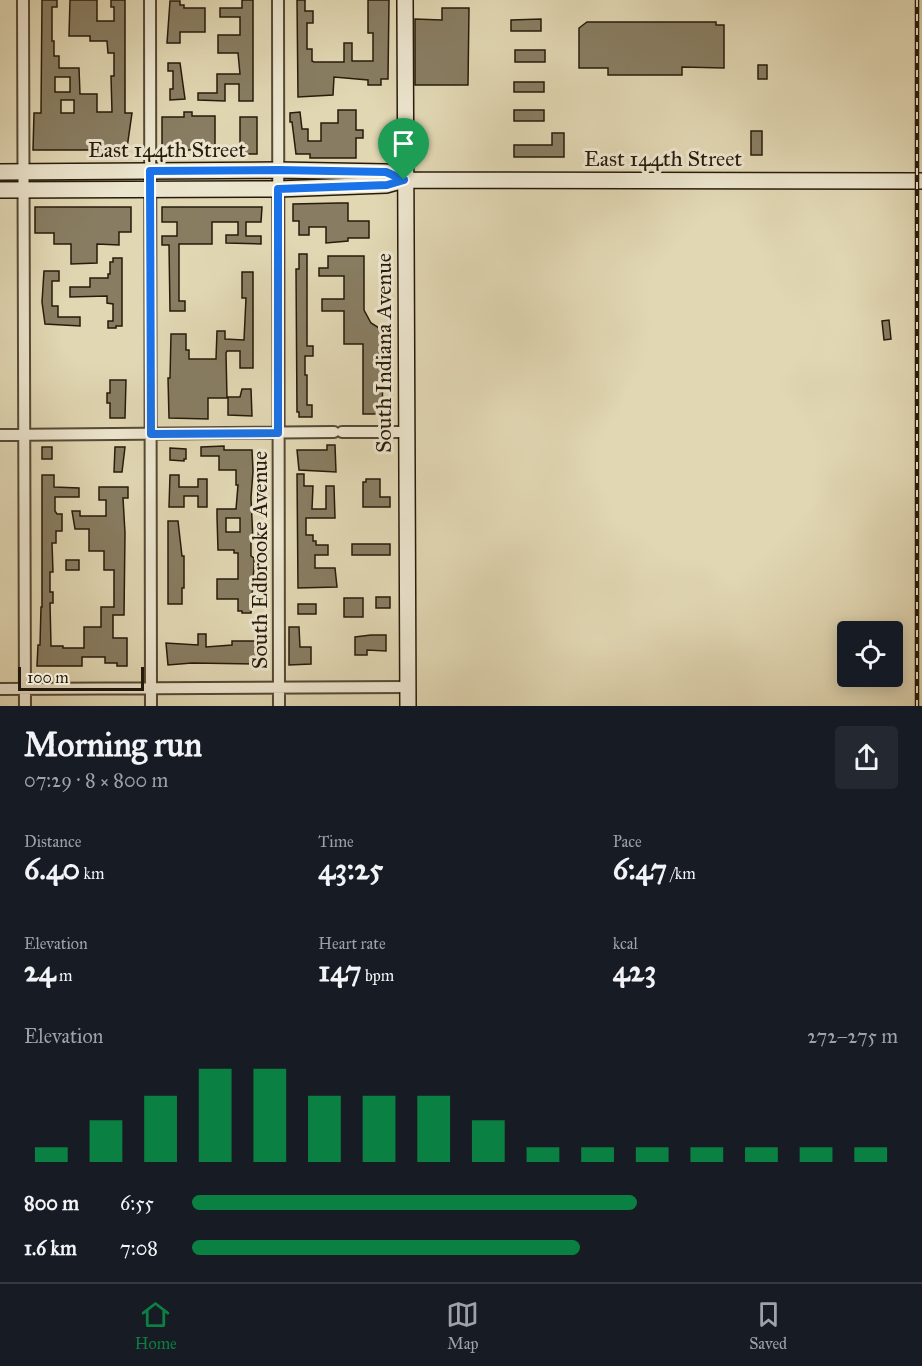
<!DOCTYPE html>
<meta charset="utf-8">
<style>
:root{--surface:#171b24;--page:#242831;--text:#f1f3f6;--muted:#9ea1a6;--line:#363941;--accent:#0b8043}
body{margin:0;font-family:"IM FELL Great Primer",serif;background:var(--page);color:var(--text);height:100vh;display:flex;flex-direction:column;font-size:22px;white-space:nowrap}
*{box-sizing:border-box;margin:0}
p{font-size:20px;color:var(--muted)}
.icon{flex:none;width:33px;height:33px;fill:none;stroke:currentColor;stroke-width:2;stroke-linecap:round;stroke-linejoin:round}
.map{position:relative;height:706px;overflow:hidden}
.panel{display:flex;flex-direction:column;background:var(--surface);flex:1}
.panel>*{flex:none}
.buttons{position:absolute;left:837px;top:621px;display:grid;gap:12px}
.buttons a{display:grid;place-items:center;width:66px;height:66px;border-radius:6px;background:var(--surface);box-shadow:0 3px 15px #0003;font-size:30px}
.scale{position:absolute;left:18px;bottom:15px;width:126px;box-sizing:border-box;padding-left:6px;border:3px solid #271b0b;border-top:0;font-size:16px;line-height:21px;white-space:nowrap;color:#271b0b;-webkit-text-stroke:4px #ece5ce;paint-order:stroke}
.pin{position:absolute;display:grid;place-items:center;width:51px;height:51px;color:#fff;margin:-62px -26px;border-radius:50% 50% 50% 0;rotate:-45deg;box-shadow:0 0 6px #0007}
.pin .icon{rotate:45deg}
.round{display:grid;place-items:center;flex:none;width:63px;height:63px;border-radius:6px;background:var(--page)}
.head{display:flex;align-items:center;justify-content:space-between;height:102px;padding:0 24px}
h1{font-size:33px;font-weight:700;line-height:45px}
.figures{display:grid;grid-template-columns:repeat(3,1fr);gap:9px;height:102px;padding:6px 24px}
.figures div{display:grid;align-content:center}
.figures b{font-size:30px;font-weight:700}
.figures small{font-size:16px;font-weight:400}
.figures p{font-size:16px}
.chart{height:168px;padding:12px 24px}
.chart p{display:flex;justify-content:space-between}
.chart svg{width:100%;height:108px;margin-top:6px;stroke:var(--accent);stroke-width:6}
ul{padding:0 24px;list-style:none;font-size:20px}
li{display:grid;grid-template-columns:96px 72px 1fr;align-items:center;height:45px}
li i{height:15px;border-radius:8px;background:var(--accent)}
.menu{display:flex;justify-content:space-around;align-items:center;height:84px;border-top:2px solid var(--line);background:var(--surface);font-size:16px;color:var(--muted)}
.menu a{display:grid;justify-items:center;gap:3px}
.menu .active{color:var(--accent)}
.map>svg:first-child{display:block}
</style>
<div class="map">
<svg width="922" height="706" viewBox="0 0 922 706">
<rect width="100%" height="100%" fill="#e1d7b3"/>
<filter id="stains"><feTurbulence type="fractalNoise" baseFrequency=".00333" numOctaves="4"/><feColorMatrix values="0 0 0 0 .2 0 0 0 0 .09 0 0 0 0 .02 0 0 0 .5 -.17"/></filter>
<radialGradient id="worn" r=".72"><stop offset=".6" stop-color="#630" stop-opacity="0"/><stop offset="1" stop-color="#630" stop-opacity=".3"/></radialGradient>
<path fill="#887d62" stroke="#271b0b" stroke-width="1.5" fill-rule="evenodd" d="M 42,0 L 57,0 L 57,7 L 52,7 L 52,41 L 54,41 L 54,56 L 59,56 L 59,68 L 79,68 L 80,94 L 97,94 L 97,112 L 112,112 L 111,76 L 114,76 L 114,53 L 108,53 L 107,41 L 90,41 L 90,36 L 69,36 L 70,0 L 97,0 L 97,21 L 114,21 L 114,7 L 111,7 L 111,0 L 125,0 L 125,113 L 132,113 L 126,155 L 116,155 L 116,150 L 33,150 L 34,113 L 41,113 ZM 55,77 L 70,77 L 70,92 L 55,92 ZM 61,100 L 74,100 L 74,113 L 61,113 Z
M 242,0 L 253,0 L 253,101 L 239,101 L 239,84 L 225,84 L 225,101 L 198,100 L 198,93 L 217,93 L 217,74 L 240,74 L 238,53 L 218,53 L 218,35 L 240,35 L 240,17 L 220,17 L 220,8 L 242,8 Z
M 297,0 L 305,0 L 305,11 L 313,11 L 313,23 L 307,23 L 307,49 L 312,49 L 312,61 L 314,62 L 344,62 L 344,43 L 352,43 L 352,61 L 373,61 L 373,33 L 368,33 L 368,0 L 389,0 L 388,79 L 381,79 L 381,85 L 368,85 L 368,80 L 334,77 L 333,95 L 298,97 Z
M 170,1 L 180,1 L 180,5 L 184,5 L 184,8 L 205,8 L 205,32 L 180,32 L 180,43 L 167,43 Z
M 442,8 L 469,8 L 468,85 L 415,85 L 415,19 L 442,20 Z
M 541,19 L 541,31 L 511,31 L 511,20 Z
M 587,22 L 716,22 L 716,25 L 724,25 L 724,68 L 682,67 L 682,75 L 608,75 L 608,68 L 579,68 L 579,28 Z
M 515,50 L 545,50 L 545,62 L 515,62 Z
M 168,63 L 180,63 L 185,99 L 170,100 L 170,89 L 173,89 L 173,71 L 168,71 Z
M 758,65 L 767,65 L 767,79 L 758,79 Z
M 514,82 L 544,82 L 544,92 L 514,92 Z
M 338,110 L 356,110 L 356,130 L 363,130 L 363,138 L 356,138 L 356,158 L 310,158 L 310,154 L 296,154 L 292,122 L 290,122 L 290,113 L 300,112 L 302,129 L 308,129 L 308,141 L 321,141 L 321,123 L 338,123 Z
M 514,110 L 544,110 L 544,121 L 514,121 Z
M 184,112 L 192,112 L 192,116 L 215,116 L 215,154 L 199,154 L 199,150 L 180,150 L 180,156 L 162,156 L 162,117 L 184,117 Z
M 240,117 L 257,117 L 257,154 L 240,154 Z
M 751,131 L 762,131 L 762,155 L 751,155 Z
M 552,133 L 564,133 L 564,157 L 514,157 L 514,145 L 552,145 Z
M 339,203 L 348,203 L 348,221 L 369,221 L 369,238 L 348,238 L 348,241 L 326,243 L 326,227 L 309,227 L 309,235 L 299,235 L 299,221 L 293,221 L 293,204 Z
M 35,207 L 131,207 L 131,232 L 119,232 L 119,245 L 97,244 L 97,263 L 71,264 L 71,244 L 54,244 L 54,233 L 35,233 Z
M 162,207 L 262,207 L 261,222 L 246,222 L 246,236 L 261,236 L 261,244 L 226,243 L 226,235 L 238,235 L 238,222 L 212,222 L 212,244 L 179,244 L 179,301 L 185,301 L 185,311 L 170,311 L 169,245 L 162,245 L 162,236 L 177,236 L 177,222 L 162,222 Z
M 299,254 L 307,254 L 307,346 L 313,346 L 313,356 L 305,356 L 305,375 L 307,375 L 307,405 L 312,405 L 312,417 L 299,417 L 299,412 L 297,412 L 296,269 L 299,269 Z
M 328,256 L 364,256 L 364,310 L 371,323 L 384,331 L 382,414 L 363,414 L 363,344 L 344,344 L 344,311 L 322,311 L 322,299 L 344,299 L 344,276 L 319,276 L 319,268 L 328,268 Z
M 113,258 L 122,258 L 122,326 L 116,326 L 116,328 L 108,328 L 108,321 L 113,321 L 113,304 L 107,303 L 107,296 L 70,297 L 70,287 L 90,287 L 90,278 L 108,278 L 108,274 L 110,274 L 110,262 L 113,262 Z
M 44,271 L 59,271 L 59,281 L 52,281 L 52,306 L 58,306 L 58,317 L 80,317 L 80,326 L 45,324 L 42,302 Z
M 242,272 L 253,272 L 253,368 L 240,368 L 240,351 L 227,351 L 226,353 L 227,398 L 208,398 L 208,419 L 169,418 L 168,378 L 170,378 L 171,334 L 186,334 L 186,350 L 189,350 L 189,359 L 216,359 L 217,331 L 225,331 L 225,339 L 244,340 L 246,298 L 242,298 Z
M 889,320 L 891,339 L 884,340 L 882,321 Z
M 110,380 L 126,380 L 125,418 L 110,418 L 110,403 L 107,403 L 107,393 L 110,393 Z
M 242,389 L 251,389 L 252,416 L 228,415 L 228,397 L 240,397 Z
M 327,445 L 335,445 L 336,472 L 299,470 L 297,450 L 327,450 Z
M 224,446 L 224,450 L 252,450 L 253,471 L 251,498 L 253,541 L 251,541 L 251,556 L 254,558 L 254,565 L 251,613 L 242,613 L 242,611 L 238,611 L 238,599 L 217,599 L 217,579 L 238,579 L 238,553 L 234,553 L 234,550 L 218,550 L 217,517 L 217,509 L 236,509 L 238,485 L 236,485 L 236,470 L 219,470 L 219,456 L 201,456 L 201,447 ZM 226,518 L 240,518 L 240,532 L 226,532 Z
M 42,447 L 52,447 L 52,459 L 42,459 Z
M 115,447 L 125,447 L 122,472 L 114,472 Z
M 170,448 L 186,449 L 186,459 L 184,459 L 184,461 L 170,460 Z
M 297,474 L 304,474 L 304,486 L 313,486 L 312,509 L 326,509 L 326,486 L 334,486 L 335,518 L 306,518 L 306,535 L 313,535 L 313,541 L 316,541 L 316,545 L 328,545 L 328,555 L 315,555 L 315,568 L 335,568 L 337,587 L 298,588 Z
M 42,475 L 54,475 L 54,487 L 79,488 L 79,497 L 55,497 L 55,511 L 57,514 L 62,514 L 62,531 L 56,531 L 56,543 L 52,543 L 53,572 L 50,572 L 50,592 L 53,592 L 53,603 L 50,603 L 51,646 L 63,646 L 63,648 L 84,648 L 84,627 L 101,627 L 101,607 L 114,607 L 114,570 L 104,570 L 104,551 L 89,551 L 89,529 L 75,529 L 72,511 L 80,511 L 80,516 L 106,516 L 106,500 L 99,500 L 99,487 L 128,487 L 128,498 L 123,498 L 125,533 L 124,615 L 113,615 L 113,638 L 127,638 L 127,666 L 117,666 L 117,663 L 105,663 L 105,657 L 82,657 L 82,666 L 37,666 L 38,645 L 40,645 L 41,607 L 42,607 Z
M 170,475 L 179,475 L 179,487 L 198,487 L 198,479 L 207,479 L 207,507 L 198,507 L 198,496 L 184,496 L 184,507 L 169,507 Z
M 366,479 L 380,479 L 380,497 L 390,497 L 390,507 L 363,507 L 363,482 L 366,482 Z
M 168,521 L 178,521 L 182,556 L 184,556 L 184,588 L 182,588 L 182,604 L 168,604 Z
M 352,544 L 390,544 L 390,555 L 352,555 Z
M 66,560 L 79,560 L 79,570 L 66,570 Z
M 376,597 L 390,597 L 390,608 L 376,608 Z
M 344,598 L 363,598 L 363,617 L 344,617 Z
M 298,604 L 316,604 L 316,614 L 298,614 Z
M 289,627 L 299,627 L 300,647 L 311,647 L 311,664 L 289,665 Z
M 198,634 L 206,634 L 206,647 L 232,645 L 232,641 L 258,641 L 258,664 L 192,663 L 168,665 L 166,643 L 198,645 Z
M 371,635 L 386,635 L 386,651 L 367,650 L 367,655 L 355,655 L 355,637 Z"/>
<g fill="none" stroke-linecap="round" stroke-linejoin="round">
<defs>
<path id="street" d="M 23,0 L 25,706
M 150,0 L 151,706
M 278,0 L 279,706
M 342,432 L 406,432
M 0,435 L 334,432
M 0,689 L 408,687"/>
<path id="secondary" d="M 405,0 L 408,706
M 0,172 L 278,170 L 386,172 L 404,180
M 0,190 L 278,189 L 386,185 L 404,180 L 922,181"/>
</defs>
<use href="#street" stroke="#564a35" stroke-width="14"/>
<use href="#secondary" stroke="#271b0b" stroke-width="18"/>
<use href="#street" stroke="#ece5ce" stroke-width="10"/>
<use href="#secondary" stroke="#ece5ce" stroke-width="15"/>
<defs>
<path id="rail" d="M 917,0 L 917,706"/>
</defs>
<use href="#rail" stroke="#271b0b" stroke-width="4.5"/>
<use href="#rail" stroke="#ece5ce" stroke-width="2" stroke-dasharray="7" stroke-linecap="butt"/>
</g>
<g fill="none" stroke-linecap="round" stroke-linejoin="round">
<defs>
<path id="route" d="M 278,170 L 386,172 L 404,180 L 387,185 L 278,189 L 278,433 L 151,434 L 150,171 Z"/>
</defs>
<use href="#route" stroke="#fff" stroke-width="12"/>
<use href="#route" stroke="#1a73e8" stroke-width="8"/>
</g>
<g text-anchor="middle" dominant-baseline="central" stroke-width="6" stroke-linejoin="round" paint-order="stroke">
<g font-size="22" fill="#271b0b" stroke="#ece5ce">
<text x="167" y="149">East 144th Street</text>
<text x="663" y="158">East 144th Street</text>
<text transform="translate(383 353) rotate(-90)">South Indiana Avenue</text>
<text transform="translate(259 560) rotate(-90)">South Edbrooke Avenue</text>
</g>
</g>
<rect width="100%" height="100%" filter="url(#stains)"/>
<rect width="100%" height="100%" fill="url(#worn)"/>
</svg>
<div class="buttons">
<a><svg class="icon" aria-label="locate" viewBox="0 0 24 24"><circle cx="12" cy="12" r="6"/><path d="M12 2v4M12 18v4M2 12h4M18 12h4"/></svg></a>
</div>
<div class="scale">100 m</div>
<div class="pin" style="left:404px;top:180px;background:#1e9e55"><svg class="icon" aria-label="arrive" viewBox="0 0 24 24"><path d="M6 21V4h12l-3 4 3 4H6"/></svg></div>
</div>
<section class="panel">
<div class="head"><div><h1>Morning run</h1><p>07:29 · 8 × 800 m</p></div><a class="round"><svg class="icon" aria-label="share" viewBox="0 0 24 24"><path d="M12 15V3M7 8l5-5 5 5M5 13v7h14v-7"/></svg></a></div>
<div class="figures">
<div><p>Distance</p><b>6.40<small> km</small></b></div>
<div><p>Time</p><b>43:25</b></div>
<div><p>Pace</p><b>6:47<small> /km</small></b></div>
</div>
<div class="figures">
<div><p>Elevation</p><b>24<small> m</small></b></div>
<div><p>Heart rate</p><b>147<small> bpm</small></b></div>
<div><p>kcal</p><b>423</b></div>
</div>
<div class="chart"><p><span>Elevation</span>272–275 m</p>
<svg viewBox="0 0 160 44" preserveAspectRatio="none"><path d="M5 44V38M15 44V27M25 44V17M35 44V6M45 44V6M55 44V17M65 44V17M75 44V17M85 44V27M95 44V38M105 44V38M115 44V38M125 44V38M135 44V38M145 44V38M155 44V38"/></svg>
</div>
<ul>
<li><b>800 m</b>6:55<i style="width:63%"></i></li>
<li><b>1.6 km</b>7:08<i style="width:55%"></i></li>
</ul>
</section>
<nav class="menu">
<a class="active"><svg class="icon" aria-label="home" viewBox="0 0 24 24"><path d="M3 11l9-7 9 7M6 9v11h12V9"/></svg>Home</a>
<a><svg class="icon" aria-label="map" viewBox="0 0 24 24"><path d="M3 6l6-2 6 2 6-2v14l-6 2-6-2-6 2zM9 4v14M15 6v14"/></svg>Map</a>
<a><svg class="icon" aria-label="saved" viewBox="0 0 24 24"><path d="M7 4h10v16l-5-4-5 4z"/></svg>Saved</a>
</nav>
